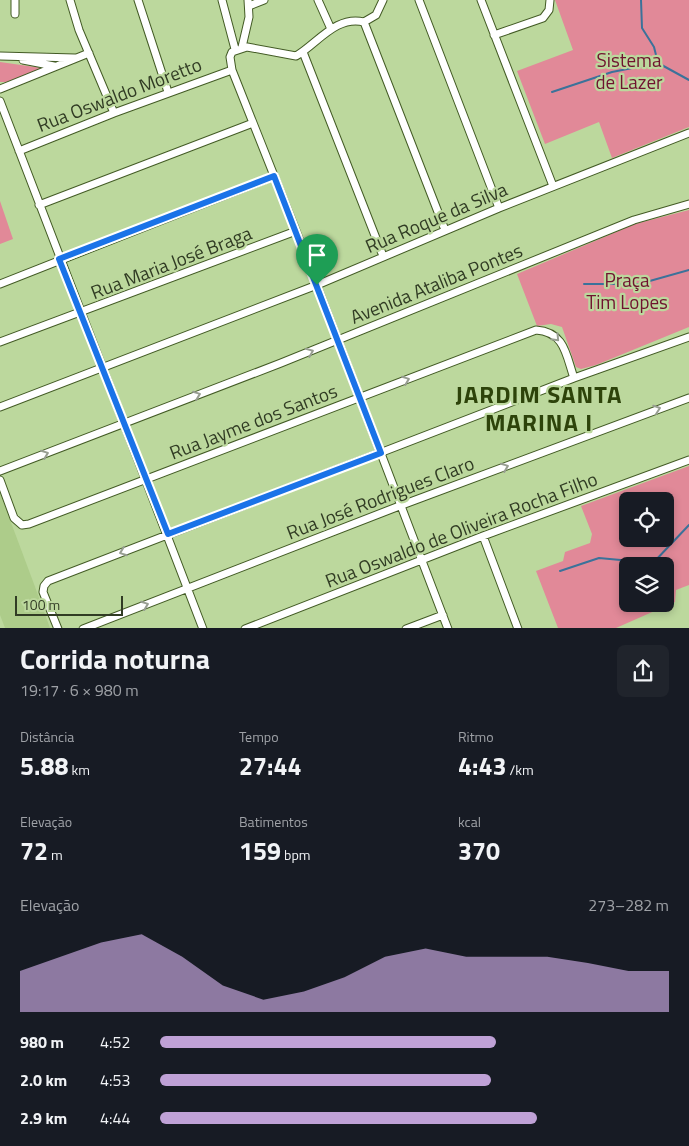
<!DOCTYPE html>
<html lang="pt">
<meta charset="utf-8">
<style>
:root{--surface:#171b24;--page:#20242c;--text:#f1f3f6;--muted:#9ea1a6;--accent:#bfa1d6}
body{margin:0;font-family:"Titillium Web",sans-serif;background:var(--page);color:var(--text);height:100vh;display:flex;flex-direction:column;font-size:19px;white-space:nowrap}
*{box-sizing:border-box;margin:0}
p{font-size:16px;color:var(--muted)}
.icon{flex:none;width:28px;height:28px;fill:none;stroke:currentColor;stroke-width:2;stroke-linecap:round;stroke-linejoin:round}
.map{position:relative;height:628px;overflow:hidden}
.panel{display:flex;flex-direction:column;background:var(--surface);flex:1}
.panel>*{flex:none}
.controls{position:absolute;left:619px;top:492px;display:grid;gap:10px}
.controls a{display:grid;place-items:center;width:55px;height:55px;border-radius:8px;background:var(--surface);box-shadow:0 2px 8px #0003;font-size:25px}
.scale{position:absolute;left:15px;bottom:12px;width:108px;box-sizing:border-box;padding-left:5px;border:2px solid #313c24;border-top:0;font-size:14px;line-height:18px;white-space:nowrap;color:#313c24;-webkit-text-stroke:4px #bcd89d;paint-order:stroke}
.pin{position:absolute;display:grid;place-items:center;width:42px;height:42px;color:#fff;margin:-51px -21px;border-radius:50% 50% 50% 0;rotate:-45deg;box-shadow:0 0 5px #0007}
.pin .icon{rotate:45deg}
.round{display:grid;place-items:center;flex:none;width:52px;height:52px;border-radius:8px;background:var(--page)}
.overview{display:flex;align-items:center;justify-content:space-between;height:85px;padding:0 20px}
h1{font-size:28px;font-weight:700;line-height:38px}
.metrics{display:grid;grid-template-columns:repeat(3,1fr);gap:8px;height:85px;padding:5px 20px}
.metrics div{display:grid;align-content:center}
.metrics b{font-size:25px;font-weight:700}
.metrics small{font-size:14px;font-weight:400}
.metrics p{font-size:14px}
.chart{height:140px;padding:10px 20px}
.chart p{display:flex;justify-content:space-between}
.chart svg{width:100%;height:90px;margin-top:5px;fill:var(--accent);opacity:.7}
ul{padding:0 20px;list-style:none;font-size:16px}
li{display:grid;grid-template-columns:80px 60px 1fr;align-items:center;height:38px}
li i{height:12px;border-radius:6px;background:var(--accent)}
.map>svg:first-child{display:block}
</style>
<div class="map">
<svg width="689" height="629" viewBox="0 0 689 629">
<rect width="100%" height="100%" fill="#bcd89d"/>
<path fill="#adcc8a" d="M 0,493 L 34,584 L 50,628 L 5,628 L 0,615 Z"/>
<path fill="#e18998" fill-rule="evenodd" d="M 555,0 L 689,0 L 689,127 L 612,158 L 599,122 L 545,144 L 517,71 L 573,50 Z
M 0,62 L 42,68 L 42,69 L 6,82 L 0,82 Z
M 0,201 L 13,239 L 0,244 Z
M 689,210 L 689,327 L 596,365 L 581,369 L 576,367 L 562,327 L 551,324 L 537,326 L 517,274 L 635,224 Z
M 689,466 L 689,585 L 676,590 L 675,602 L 616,628 L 558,628 L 536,571 L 563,561 L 565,552 L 590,543 L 592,534 L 581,506 ZM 628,501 L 665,501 L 665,539 L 628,539 ZM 628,566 L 665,566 L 665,604 L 628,604 Z"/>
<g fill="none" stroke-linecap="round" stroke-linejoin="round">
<path stroke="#3b729a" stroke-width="2" d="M 641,0 L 642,28 L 654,47 L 658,63
M 552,92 L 612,72 L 658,63 L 689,80
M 584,284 L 639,284 L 689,270
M 560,571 L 599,558 L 653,563 L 689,525"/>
<defs>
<path id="minor" d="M 70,0 L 79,30 L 114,113
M 138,0 L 168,92
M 222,0 L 235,49
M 318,0 L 331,29
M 383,0 L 376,15 L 364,22 C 336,15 317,44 296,56 L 247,47 L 232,52 L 230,57 L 232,70 L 296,231 L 448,629
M 419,0 L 499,208
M 481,0 L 553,186
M 249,6 L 264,0
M 15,14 L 15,0
M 364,22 L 445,230
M 494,35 L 543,18 L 549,10 L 550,0
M 242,47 L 249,17 L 248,0
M 303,52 L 383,256
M 0,56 L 75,58
M 23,60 L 54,66
M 0,89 L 89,53
M 0,101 L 203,629
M 19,151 L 114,113 L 232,70
M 39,205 L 253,123
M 0,284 L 274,176
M 0,342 L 296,231
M 0,407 L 317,285 L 499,208 L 689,133
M 0,471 L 281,363 L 634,220 L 689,204
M 0,480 L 14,518 L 22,525 L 29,524 L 536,330 C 565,332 566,355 574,378
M 483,536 L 518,629
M 58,629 L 43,592 L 44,586 L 48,581 L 574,378 L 689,337
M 83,629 L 402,505 L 689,398
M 245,629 L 483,536 L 689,460
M 406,629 L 443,615"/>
</defs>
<use href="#minor" stroke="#435b25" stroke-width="9"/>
<use href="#minor" stroke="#fff" stroke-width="7"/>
</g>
<defs><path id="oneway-chevron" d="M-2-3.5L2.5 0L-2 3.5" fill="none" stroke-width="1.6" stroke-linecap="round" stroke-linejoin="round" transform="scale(1.25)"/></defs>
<g stroke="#989e92">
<use href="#oneway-chevron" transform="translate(556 338) rotate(47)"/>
<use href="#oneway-chevron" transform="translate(310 352) rotate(-22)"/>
<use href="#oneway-chevron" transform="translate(406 380) rotate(-21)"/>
<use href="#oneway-chevron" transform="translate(197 395) rotate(-21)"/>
<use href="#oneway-chevron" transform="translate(657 409) rotate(-19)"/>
<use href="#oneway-chevron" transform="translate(45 454) rotate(-21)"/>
<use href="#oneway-chevron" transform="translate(505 467) rotate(-21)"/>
<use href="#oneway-chevron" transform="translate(123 552) rotate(159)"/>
<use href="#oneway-chevron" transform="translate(145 605) rotate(-21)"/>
</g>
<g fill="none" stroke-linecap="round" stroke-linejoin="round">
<defs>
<path id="route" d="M 274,176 L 381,453 L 168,534 L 59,259 Z"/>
</defs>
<use href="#route" stroke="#fff" stroke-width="10"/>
<use href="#route" stroke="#1a73e8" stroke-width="6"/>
</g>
<g text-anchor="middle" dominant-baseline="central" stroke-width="4.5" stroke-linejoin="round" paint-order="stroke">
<g font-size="19" fill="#6f132f" stroke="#bcd89d">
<text x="629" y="59">Sistema<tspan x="629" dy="22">de Lazer</tspan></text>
<text x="627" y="279">Praça<tspan x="627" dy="22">Tim Lopes</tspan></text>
</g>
<g font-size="19" fill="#313c24" stroke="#bcd89d">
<text transform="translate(119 94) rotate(-21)">Rua Oswaldo Moretto</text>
<text transform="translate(436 217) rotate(-23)">Rua Roque da Silva</text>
<text transform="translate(171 262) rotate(-21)">Rua Maria José Braga</text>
<text transform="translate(436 283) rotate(-22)">Avenida Ataliba Pontes</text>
<text transform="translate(253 421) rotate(-21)">Rua Jayme dos Santos</text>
<text transform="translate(380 497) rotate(-21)">Rua José Rodrigues Claro</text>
<text transform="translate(461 529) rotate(-21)">Rua Oswaldo de Oliveira Rocha Filho</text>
</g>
<g font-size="24" font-weight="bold" letter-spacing="1" fill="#2d430a" stroke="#bcd89d">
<text x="539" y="394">JARDIM SANTA<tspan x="539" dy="28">MARINA I</tspan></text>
</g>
</g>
</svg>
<div class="controls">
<a><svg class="icon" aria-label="locate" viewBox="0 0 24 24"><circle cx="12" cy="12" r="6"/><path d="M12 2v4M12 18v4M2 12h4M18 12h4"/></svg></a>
<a><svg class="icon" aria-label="layers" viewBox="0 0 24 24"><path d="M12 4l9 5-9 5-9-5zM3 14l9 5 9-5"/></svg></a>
</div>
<div class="scale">100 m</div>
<div class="pin" style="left:317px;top:285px;background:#1e9e55"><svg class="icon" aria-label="arrive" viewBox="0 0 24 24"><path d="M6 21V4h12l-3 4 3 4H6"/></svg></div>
</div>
<section class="panel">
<div class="overview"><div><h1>Corrida noturna</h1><p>19:17 · 6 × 980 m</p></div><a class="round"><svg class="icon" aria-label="share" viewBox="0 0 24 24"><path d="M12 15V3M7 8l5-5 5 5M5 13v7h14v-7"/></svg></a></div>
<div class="metrics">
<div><p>Distância</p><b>5.88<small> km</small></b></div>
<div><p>Tempo</p><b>27:44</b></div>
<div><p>Ritmo</p><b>4:43<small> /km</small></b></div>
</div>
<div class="metrics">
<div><p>Elevação</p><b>72<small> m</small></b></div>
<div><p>Batimentos</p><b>159<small> bpm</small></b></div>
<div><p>kcal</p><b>370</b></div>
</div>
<div class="chart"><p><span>Elevação</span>273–282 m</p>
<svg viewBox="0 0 160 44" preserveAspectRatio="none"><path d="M0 44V24L10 17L20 10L30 6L40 17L50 31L60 38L70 34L80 27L90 17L100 13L110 17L120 17L130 17L140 20L150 24L160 24V44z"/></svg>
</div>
<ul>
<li><b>980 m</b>4:52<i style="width:66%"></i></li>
<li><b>2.0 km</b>4:53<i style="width:65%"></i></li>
<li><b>2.9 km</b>4:44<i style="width:74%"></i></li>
</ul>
</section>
